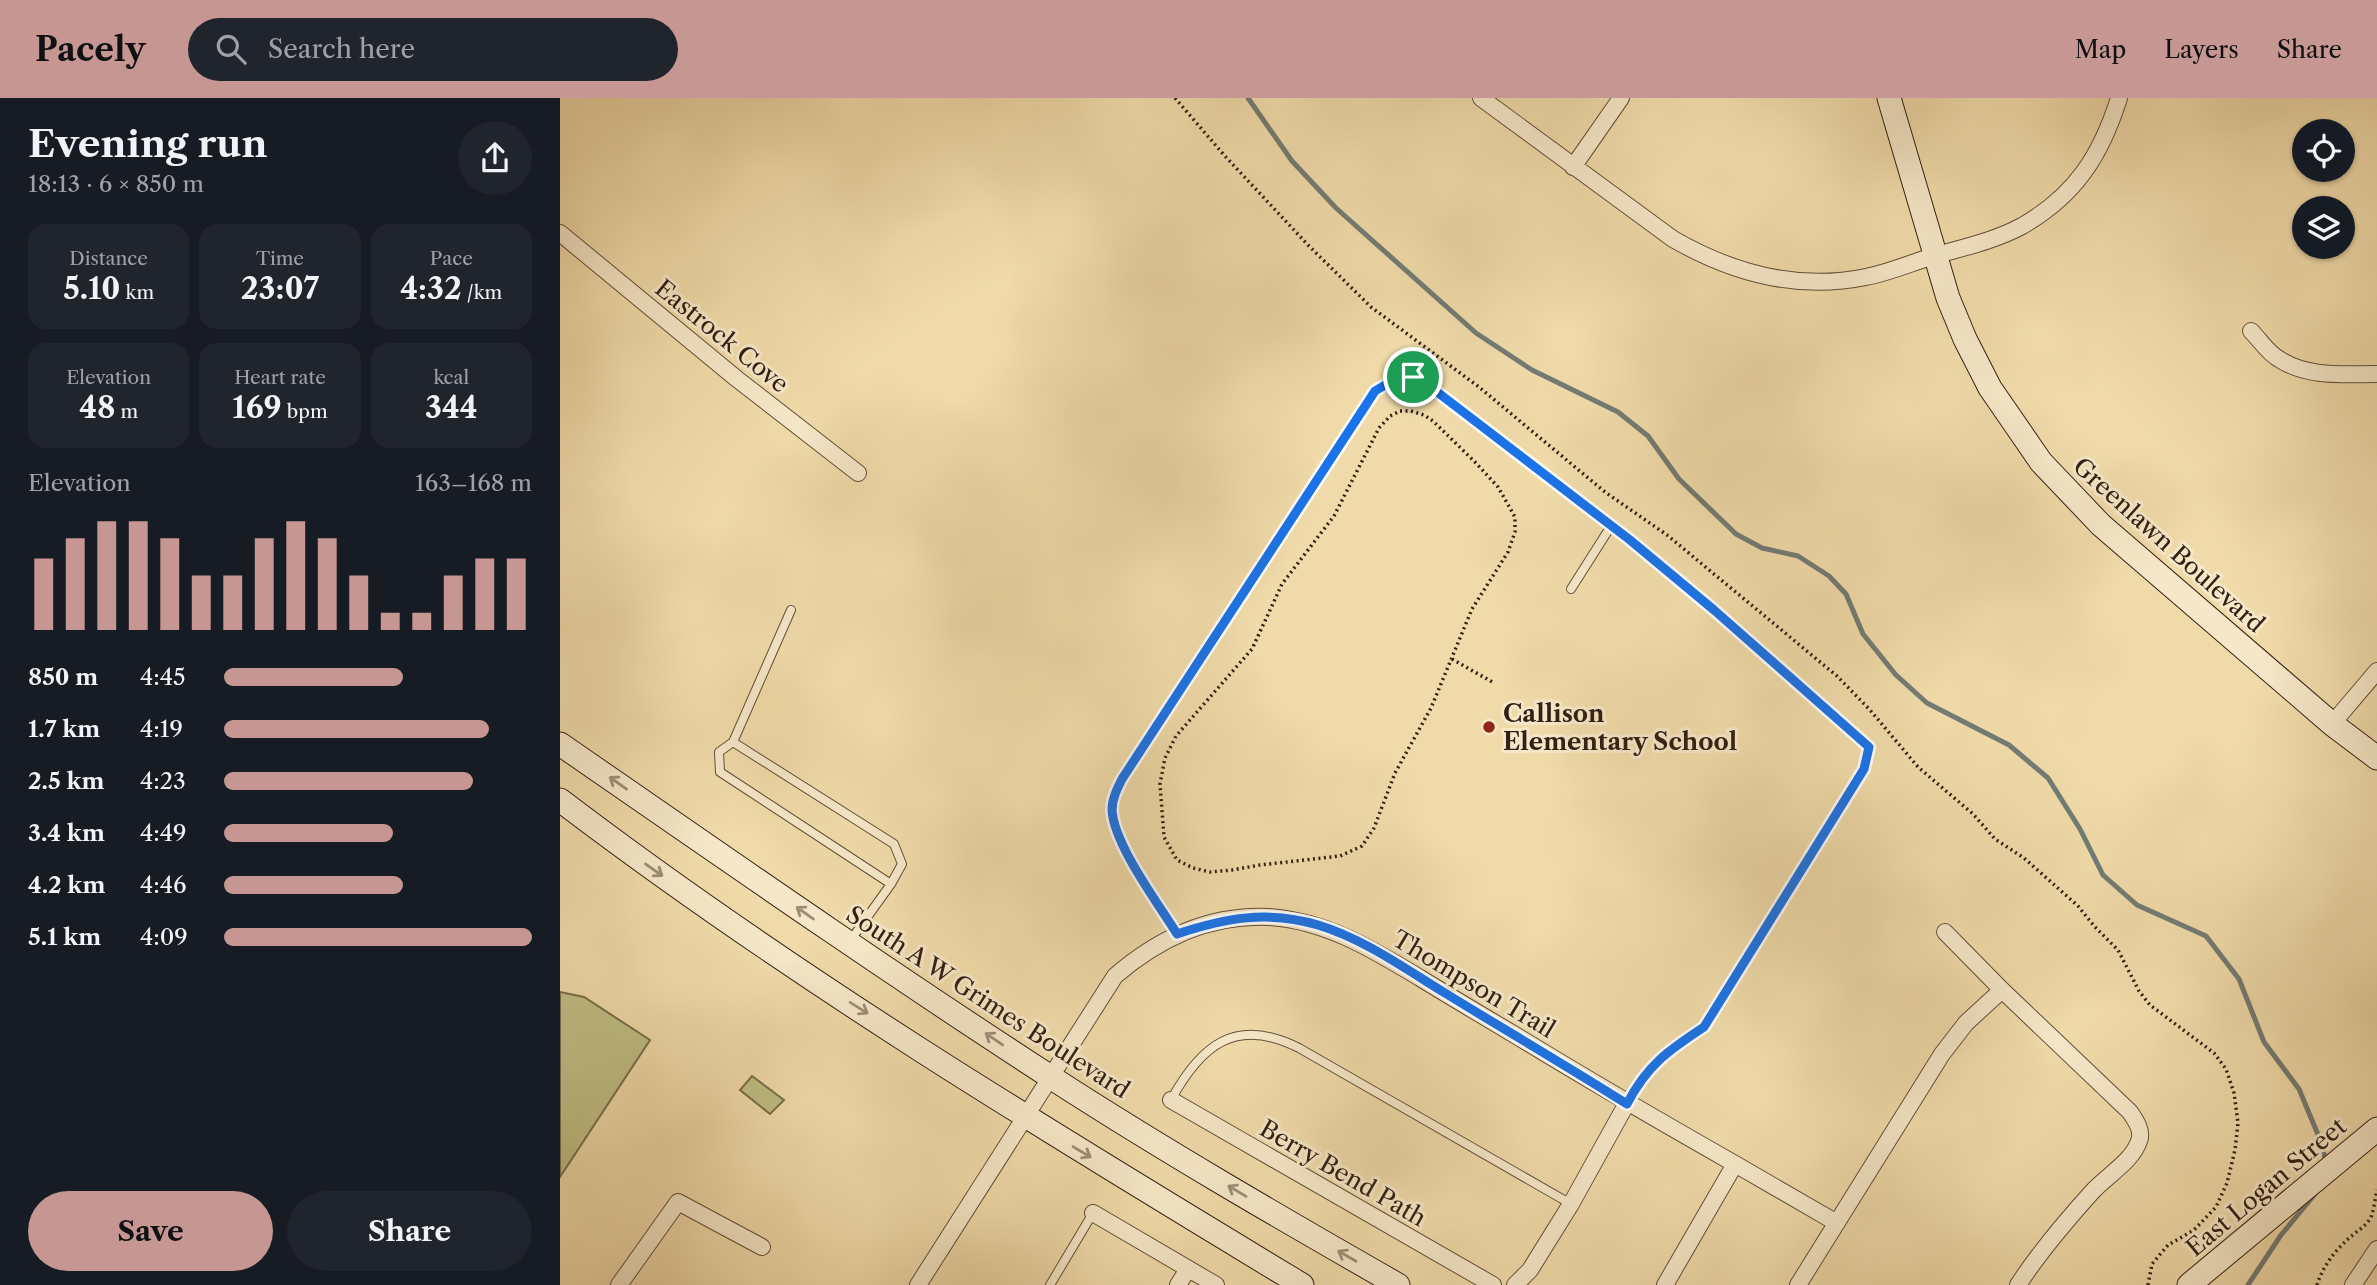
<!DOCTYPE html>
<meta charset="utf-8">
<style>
:root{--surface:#171b24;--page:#20242c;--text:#f1f3f6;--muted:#9ea1a6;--accent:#c59692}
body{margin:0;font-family:"Libre Caslon Text",serif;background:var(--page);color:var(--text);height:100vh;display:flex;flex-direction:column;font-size:26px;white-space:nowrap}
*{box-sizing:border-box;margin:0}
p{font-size:23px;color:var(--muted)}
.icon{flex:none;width:38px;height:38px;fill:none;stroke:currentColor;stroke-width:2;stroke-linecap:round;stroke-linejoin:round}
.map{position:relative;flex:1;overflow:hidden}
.panel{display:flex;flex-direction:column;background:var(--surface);width:560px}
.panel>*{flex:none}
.tools{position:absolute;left:1732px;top:21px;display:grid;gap:14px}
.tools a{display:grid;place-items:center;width:63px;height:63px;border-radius:50%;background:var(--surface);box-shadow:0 2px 5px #0004;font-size:35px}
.pin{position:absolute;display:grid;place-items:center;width:60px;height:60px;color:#fff;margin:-30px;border:4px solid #fff;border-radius:50%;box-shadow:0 2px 7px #0007}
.round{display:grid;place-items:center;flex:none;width:74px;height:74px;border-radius:37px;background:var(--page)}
.head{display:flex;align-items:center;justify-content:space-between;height:119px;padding:0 28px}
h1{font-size:38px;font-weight:700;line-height:52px}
.metrics{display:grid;grid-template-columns:repeat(3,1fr);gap:10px;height:119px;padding:7px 28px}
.metrics div{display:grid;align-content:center;border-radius:18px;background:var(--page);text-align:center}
.metrics b{font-size:30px;font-weight:700}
.metrics small{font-size:19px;font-weight:400}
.metrics p{font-size:19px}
.chart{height:196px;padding:14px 28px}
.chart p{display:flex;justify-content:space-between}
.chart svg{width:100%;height:126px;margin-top:7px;stroke:var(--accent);stroke-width:6}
.cta{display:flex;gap:14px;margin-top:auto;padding:14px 28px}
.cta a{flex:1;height:80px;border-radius:42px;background:var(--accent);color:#111;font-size:28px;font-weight:700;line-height:80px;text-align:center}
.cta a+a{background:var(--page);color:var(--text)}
ul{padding:0 28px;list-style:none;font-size:23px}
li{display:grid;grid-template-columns:112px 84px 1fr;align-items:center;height:52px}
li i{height:18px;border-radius:9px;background:var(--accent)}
header{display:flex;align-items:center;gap:42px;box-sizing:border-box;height:98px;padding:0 35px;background:var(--accent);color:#111}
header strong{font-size:33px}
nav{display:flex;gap:38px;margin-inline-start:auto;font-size:24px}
.search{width:490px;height:63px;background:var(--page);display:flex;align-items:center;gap:18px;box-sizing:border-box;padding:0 24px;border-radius:38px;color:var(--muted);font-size:26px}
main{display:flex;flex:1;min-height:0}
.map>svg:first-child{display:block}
</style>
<header>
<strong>Pacely</strong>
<div class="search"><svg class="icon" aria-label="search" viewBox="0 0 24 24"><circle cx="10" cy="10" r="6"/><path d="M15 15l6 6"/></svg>Search here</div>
<nav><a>Map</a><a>Layers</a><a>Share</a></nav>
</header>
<main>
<section class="panel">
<div class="head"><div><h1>Evening run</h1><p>18:13 · 6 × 850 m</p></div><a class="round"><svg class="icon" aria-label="share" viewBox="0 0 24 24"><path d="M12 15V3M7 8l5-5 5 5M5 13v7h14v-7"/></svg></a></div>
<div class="metrics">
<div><p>Distance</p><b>5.10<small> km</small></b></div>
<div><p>Time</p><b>23:07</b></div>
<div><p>Pace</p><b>4:32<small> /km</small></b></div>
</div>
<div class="metrics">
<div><p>Elevation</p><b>48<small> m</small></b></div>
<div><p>Heart rate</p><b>169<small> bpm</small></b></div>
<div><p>kcal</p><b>344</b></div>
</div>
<div class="chart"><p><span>Elevation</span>163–168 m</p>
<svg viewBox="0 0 160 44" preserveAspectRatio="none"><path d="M5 44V19M15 44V12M25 44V6M35 44V6M45 44V12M55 44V25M65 44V25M75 44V12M85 44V6M95 44V12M105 44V25M115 44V38M125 44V38M135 44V25M145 44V19M155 44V19"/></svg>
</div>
<ul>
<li><b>850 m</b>4:45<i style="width:58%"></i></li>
<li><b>1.7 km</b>4:19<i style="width:86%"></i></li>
<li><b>2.5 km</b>4:23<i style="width:81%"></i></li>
<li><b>3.4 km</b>4:49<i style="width:55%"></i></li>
<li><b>4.2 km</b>4:46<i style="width:58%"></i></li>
<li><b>5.1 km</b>4:09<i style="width:100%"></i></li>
</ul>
<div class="cta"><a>Save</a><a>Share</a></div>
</section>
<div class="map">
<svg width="1817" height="1187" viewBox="0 0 1817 1187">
<rect width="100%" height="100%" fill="#f0daa9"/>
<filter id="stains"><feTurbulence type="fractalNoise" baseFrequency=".00286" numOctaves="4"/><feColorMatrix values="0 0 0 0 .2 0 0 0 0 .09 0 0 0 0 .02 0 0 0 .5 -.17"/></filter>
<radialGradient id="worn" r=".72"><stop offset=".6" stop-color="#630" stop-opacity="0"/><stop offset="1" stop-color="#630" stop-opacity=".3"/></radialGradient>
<path fill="#bfbe84" stroke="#786f4c" stroke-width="2" d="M 0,894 L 24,899 L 90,942 L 0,1079 Z
M 192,978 L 224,1002 L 210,1016 L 180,992 Z"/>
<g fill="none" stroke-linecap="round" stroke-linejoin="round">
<path stroke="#737b73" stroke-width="5" d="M 688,0 L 732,63 L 776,110 L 916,235 L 972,272 L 1058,314 L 1088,338 L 1119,381 L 1176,436 L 1202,450 L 1238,458 L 1269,478 L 1286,496 L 1303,536 L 1336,577 L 1367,605 L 1449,647 L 1488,680 L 1520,731 L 1543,777 L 1577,807 L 1646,838 L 1679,881 L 1704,944 L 1739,991 L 1759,1039 L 1767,1066
M 1688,1187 L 1721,1137 L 1755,1096"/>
<defs>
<path id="lane" d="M 1011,491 L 1051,428
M 173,644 L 231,512
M 617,836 C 598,805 554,747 552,712 C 552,701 557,691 562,681 L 815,294 C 847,273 850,273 881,296 L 1070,442 L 1154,512 L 1309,649 L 1304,671 L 1144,929 C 1109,952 1087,967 1067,1005
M 290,843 L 331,786 L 342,766 L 334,746 L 173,644 L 159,654 L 160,674 L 331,786
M 611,1002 C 641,947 676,918 739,950 L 1011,1106
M 490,1187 L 533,1115"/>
<path id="street" d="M 921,0 L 1113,141 C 1172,175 1238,193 1306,179 C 1331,174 1353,164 1377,157 C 1406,149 1436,142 1462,128 C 1516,97 1541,57 1559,0
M 1013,69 L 1061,0
M 0,135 L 177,281 L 298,375
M 1691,233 C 1700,242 1708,255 1719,261 C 1748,280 1784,276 1817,276
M 1772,626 L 1817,573
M 1385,834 L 1442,892 L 1570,1014 C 1576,1023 1583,1033 1579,1043 C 1572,1064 1546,1078 1532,1094 C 1505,1124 1480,1153 1458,1187
M 611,1002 L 933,1187
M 1175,1066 L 1277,1125
M 533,1115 L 656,1187
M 59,1187 L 118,1104 L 202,1149
M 358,1187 L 555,878 C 599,840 650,816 709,819 C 766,823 812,851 860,880 C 891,899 923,918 955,937 C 1027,981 1101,1024 1175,1066 L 1105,1187
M 618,1187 L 628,1171
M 955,1187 L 970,1172 L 1011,1106 L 1067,1005
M 1238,1187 L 1382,956 L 1406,925 L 1442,892
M 1793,1187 L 1817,1151"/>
<path id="secondary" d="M 1329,0 L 1388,200 L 1405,241 L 1430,290 L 1481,364 L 1541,427 L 1772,626 L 1817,660
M 0,646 C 162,758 324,871 489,978 C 603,1052 721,1120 838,1187
M 0,702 C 235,881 489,1034 742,1187
M 1629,1187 L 1817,1031"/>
</defs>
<use href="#lane" stroke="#624e39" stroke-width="10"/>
<use href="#street" stroke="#624e39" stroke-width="18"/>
<use href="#secondary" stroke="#322014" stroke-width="25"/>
<path stroke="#322014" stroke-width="3.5" stroke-dasharray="2 3.5" stroke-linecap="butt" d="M 615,0 L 664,57 L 748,147 L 811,209 L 919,289 L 1045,394 L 1107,437 L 1277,578 L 1310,612 L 1358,669 L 1413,716 L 1435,741 L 1464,760 L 1518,808 L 1535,829 L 1558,852 L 1579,893 L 1590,907 L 1654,955 L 1666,971 L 1674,995 L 1678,1025 L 1675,1052 L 1667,1085 L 1656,1109 L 1634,1132 L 1608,1147 L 1592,1166 L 1588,1187
M 840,313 L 851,313 L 864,317 L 873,323 L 915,364 L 938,389 L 955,419 L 955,434 L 948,454 L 912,511 L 871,610 L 835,675 L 814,730 L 802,748 L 780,758 L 700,767 L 672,772 L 650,774 L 633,770 L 617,762 L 604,739 L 600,686 L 605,660 L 616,638 L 692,551 L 722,486 L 774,418 L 819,330 L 830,318 Z
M 892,561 L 934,585
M 1757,1187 C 1762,1170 1774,1154 1787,1142 C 1795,1134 1806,1129 1811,1119 C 1814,1111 1815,1101 1817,1092"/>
<use href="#lane" stroke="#f5e7c7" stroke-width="8"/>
<use href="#street" stroke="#f5e7c7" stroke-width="16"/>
<use href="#secondary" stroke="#f5e7c7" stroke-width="23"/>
</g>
<defs><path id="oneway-shaft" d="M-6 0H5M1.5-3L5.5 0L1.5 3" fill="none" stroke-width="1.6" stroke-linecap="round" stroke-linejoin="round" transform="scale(1.75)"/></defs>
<g stroke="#9d8d76">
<use href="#oneway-shaft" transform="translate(58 685) rotate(-145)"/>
<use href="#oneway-shaft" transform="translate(94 772) rotate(35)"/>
<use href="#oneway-shaft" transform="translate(245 815) rotate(-145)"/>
<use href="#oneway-shaft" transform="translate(299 910) rotate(32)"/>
<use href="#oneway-shaft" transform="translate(434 941) rotate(-146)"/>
<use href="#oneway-shaft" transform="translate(522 1054) rotate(31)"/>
<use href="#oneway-shaft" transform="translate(677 1093) rotate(-149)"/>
<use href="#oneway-shaft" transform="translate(787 1158) rotate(-150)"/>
</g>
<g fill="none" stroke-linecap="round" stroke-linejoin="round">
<defs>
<path id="route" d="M 840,278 L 853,279 L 868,287 L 1070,442 L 1154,512 L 1309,649 L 1304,671 L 1144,929 C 1109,952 1087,967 1067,1006 C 1007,968 945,932 885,895 C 844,870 804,841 758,827 C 708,812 665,820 617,836 C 598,805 554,747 552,712 C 552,701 557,691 562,681 L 815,293 Z"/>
</defs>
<use href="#route" stroke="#fff" stroke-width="14"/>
<use href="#route" stroke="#1a73e8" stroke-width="9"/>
</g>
<circle fill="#8f2418" stroke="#f5e7c7" stroke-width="2.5" cx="929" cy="629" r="7"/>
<g text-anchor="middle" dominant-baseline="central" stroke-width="6" stroke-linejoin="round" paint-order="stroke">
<g font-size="24" fill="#322014" stroke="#f5e7c7">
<text transform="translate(162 238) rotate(39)">Eastrock Cove</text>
<text transform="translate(1609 447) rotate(42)">Greenlawn Boulevard</text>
<text transform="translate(914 886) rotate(31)">Thompson Trail</text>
<text transform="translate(428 904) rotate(33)">South A W Grimes Boulevard</text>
<text transform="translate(783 1075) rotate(30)">Berry Bend Path</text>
<text transform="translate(1706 1089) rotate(-40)">East Logan Street</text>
</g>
<g font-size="24" font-weight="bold" fill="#322014" stroke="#f5e7c7" text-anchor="start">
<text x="943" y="615">Callison<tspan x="943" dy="28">Elementary School</tspan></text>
</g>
</g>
<rect width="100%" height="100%" filter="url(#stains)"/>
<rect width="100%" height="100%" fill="url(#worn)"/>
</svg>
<div class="tools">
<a><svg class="icon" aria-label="locate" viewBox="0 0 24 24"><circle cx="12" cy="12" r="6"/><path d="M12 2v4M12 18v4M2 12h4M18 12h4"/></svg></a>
<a><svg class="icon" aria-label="layers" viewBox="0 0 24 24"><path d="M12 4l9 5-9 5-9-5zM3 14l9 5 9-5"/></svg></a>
</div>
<div class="pin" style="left:853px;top:279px;background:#1e9e55"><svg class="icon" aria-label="arrive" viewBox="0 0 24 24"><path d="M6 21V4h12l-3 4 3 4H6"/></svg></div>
</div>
</main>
